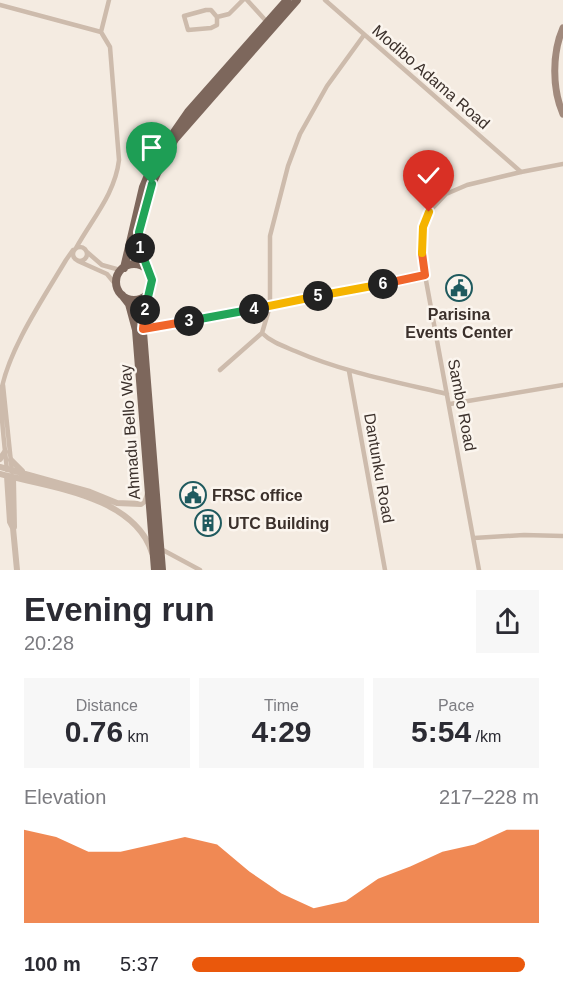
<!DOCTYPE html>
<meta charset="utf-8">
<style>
:root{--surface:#fff;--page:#f7f7f7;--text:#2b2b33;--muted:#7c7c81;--accent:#ea580c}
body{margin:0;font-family:Arial,sans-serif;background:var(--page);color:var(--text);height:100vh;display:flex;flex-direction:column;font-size:22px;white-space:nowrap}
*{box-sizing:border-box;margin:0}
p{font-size:20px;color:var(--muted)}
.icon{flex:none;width:33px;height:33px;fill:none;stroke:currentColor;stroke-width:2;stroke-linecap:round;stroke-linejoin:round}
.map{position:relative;height:570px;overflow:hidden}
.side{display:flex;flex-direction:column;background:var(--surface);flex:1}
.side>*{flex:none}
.pin{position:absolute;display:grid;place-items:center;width:51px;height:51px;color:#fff;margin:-62px -26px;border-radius:50% 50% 50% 0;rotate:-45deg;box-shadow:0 0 6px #0007}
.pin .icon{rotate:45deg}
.km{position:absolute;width:30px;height:30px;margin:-15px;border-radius:50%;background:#222;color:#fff;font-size:16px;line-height:30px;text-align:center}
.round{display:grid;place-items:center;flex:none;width:63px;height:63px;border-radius:0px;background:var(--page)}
.overview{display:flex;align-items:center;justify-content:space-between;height:102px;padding:0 24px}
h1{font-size:33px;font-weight:700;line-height:45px}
.stats{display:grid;grid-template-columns:repeat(3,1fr);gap:9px;height:102px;padding:6px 24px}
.stats div{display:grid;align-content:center;border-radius:0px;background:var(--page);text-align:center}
.stats b{font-size:30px;font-weight:700}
.stats small{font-size:16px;font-weight:400}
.stats p{font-size:16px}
.chart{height:168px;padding:12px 24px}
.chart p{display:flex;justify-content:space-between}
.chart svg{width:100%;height:108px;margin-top:6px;fill:var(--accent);opacity:.7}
ul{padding:0 24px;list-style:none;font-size:20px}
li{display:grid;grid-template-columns:96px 72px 1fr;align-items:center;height:45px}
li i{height:15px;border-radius:8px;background:var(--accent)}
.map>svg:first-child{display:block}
</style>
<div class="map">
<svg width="563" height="570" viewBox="0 0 563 570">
<rect width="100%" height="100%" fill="#f4ebe1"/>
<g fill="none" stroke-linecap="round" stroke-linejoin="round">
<path stroke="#cdbbac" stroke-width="4.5" d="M 247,0 L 267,22
M 325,0 L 521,172
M 0,5 L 101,32 L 110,47 L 119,160 C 115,194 92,219 76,248
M 206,10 L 211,10 L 217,17 L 217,25 L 211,28 L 188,30 L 184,16 Z
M 217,17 L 229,14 L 243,0
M 101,32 L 109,0
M 364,35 L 327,86 L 300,134 L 288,166 L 270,236 L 270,306 L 262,333 C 271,342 283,346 295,351 C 343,372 396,382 447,394
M73 254a7 7 0 1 1 14 0a7 7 0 1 1-14 0Z
M 87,252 L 102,265 L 120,270
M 78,261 L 107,274 L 116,285
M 143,329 L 425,275
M 220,370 L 262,333
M 349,371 L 385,570
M 3,385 L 12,472
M 450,404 L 563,385
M 7,470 C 5,450 0,410 1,392 C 8,350 44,297 66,260 L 73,250
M 474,538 L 524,535 L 563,536
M 161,549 L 200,570
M 479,570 L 425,275 L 421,243 L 423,227 L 429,212 L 446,194 L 467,185 L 521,172 L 563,164"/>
<path stroke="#cdbbac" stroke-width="6" d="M 0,459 L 5,452
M 11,460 L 22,471
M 0,467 L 90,492 L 117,503 L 141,504 L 146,500 L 148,493
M 0,474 C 49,487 135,496 152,553
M 7,476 L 10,522 L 13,528 L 17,570
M 13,477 L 14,527"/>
<path stroke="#a18a7d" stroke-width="7" d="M 563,28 C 552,53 552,89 563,114"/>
<path stroke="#7d675c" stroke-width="8" d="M116 282a18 18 0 1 1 36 0a18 18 0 1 1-36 0Z
M 124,268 L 143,187 L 154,161 L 188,112 L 287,0
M 148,271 C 127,225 153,179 175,139 L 297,0
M 148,293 L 143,332 L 162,570
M 122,295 L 129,304 L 136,330 L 155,570"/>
</g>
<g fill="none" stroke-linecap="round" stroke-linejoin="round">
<defs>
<path id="split-1" d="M 140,248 L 139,232 L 152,184"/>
<path id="split-2" d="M 140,248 L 152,280 L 145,310"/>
<path id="split-3" d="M 145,310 L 143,329 L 189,321"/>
<path id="split-4" d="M 189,321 L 254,309"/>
<path id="split-5" d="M 254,309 L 318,296"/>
<path id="split-6" d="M 318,296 L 383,284"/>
<path id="split-7" d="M 383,284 L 425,275 L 422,253"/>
<path id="split-8" d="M 422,253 L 423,227 L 429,212"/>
</defs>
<use href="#split-1" stroke="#fff" stroke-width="12"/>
<use href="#split-2" stroke="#fff" stroke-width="12"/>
<use href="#split-3" stroke="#fff" stroke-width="12"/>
<use href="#split-4" stroke="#fff" stroke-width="12"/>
<use href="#split-5" stroke="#fff" stroke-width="12"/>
<use href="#split-6" stroke="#fff" stroke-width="12"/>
<use href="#split-7" stroke="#fff" stroke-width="12"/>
<use href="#split-8" stroke="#fff" stroke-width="12"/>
<use href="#split-1" stroke="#22a559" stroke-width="8"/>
<use href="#split-2" stroke="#22a559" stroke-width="8"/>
<use href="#split-3" stroke="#f0652b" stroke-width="8"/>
<use href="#split-4" stroke="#22a559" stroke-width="8"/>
<use href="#split-5" stroke="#f5b400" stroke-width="8"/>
<use href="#split-6" stroke="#f5b400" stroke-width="8"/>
<use href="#split-7" stroke="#f0652b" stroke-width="8"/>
<use href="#split-8" stroke="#f5b400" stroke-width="8"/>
</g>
<defs>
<symbol id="civic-ring" viewBox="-11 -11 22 22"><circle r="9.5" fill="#fbf5ee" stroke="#1f5a5e" stroke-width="1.5"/><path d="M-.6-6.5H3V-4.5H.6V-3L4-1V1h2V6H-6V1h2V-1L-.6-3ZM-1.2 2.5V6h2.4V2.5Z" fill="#1f5a5e"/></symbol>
<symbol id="building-ring" viewBox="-11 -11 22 22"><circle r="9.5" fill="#fbf5ee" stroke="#1f5a5e" stroke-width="1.5"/><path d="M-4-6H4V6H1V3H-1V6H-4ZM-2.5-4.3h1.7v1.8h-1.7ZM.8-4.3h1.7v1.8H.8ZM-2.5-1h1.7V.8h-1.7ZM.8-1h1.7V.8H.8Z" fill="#1f5a5e"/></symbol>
</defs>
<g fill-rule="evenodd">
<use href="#civic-ring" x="444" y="273" width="30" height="30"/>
<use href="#civic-ring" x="178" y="480" width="30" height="30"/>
<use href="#building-ring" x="193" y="508" width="30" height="30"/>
</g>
<g text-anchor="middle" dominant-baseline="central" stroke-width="5" stroke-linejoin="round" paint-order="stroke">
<g font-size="16" fill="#3b302b" stroke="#fbf5ee">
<text transform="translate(431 77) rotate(41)">Modibo Adama Road</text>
<text transform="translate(462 405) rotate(79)">Sambo Road</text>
<text transform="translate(130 432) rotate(-94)">Ahmadu Bello Way</text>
<text transform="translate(379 468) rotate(80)">Dantunku Road</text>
</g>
<g font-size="16" font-weight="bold" fill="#3b302b" stroke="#fbf5ee" text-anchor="start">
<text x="459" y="314" text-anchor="middle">Parisina<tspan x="459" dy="18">Events Center</tspan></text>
<text x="212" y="495">FRSC office</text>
<text x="228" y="523">UTC Building</text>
</g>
</g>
</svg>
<div class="pin" style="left:152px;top:184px;background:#1e9e55"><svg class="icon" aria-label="arrive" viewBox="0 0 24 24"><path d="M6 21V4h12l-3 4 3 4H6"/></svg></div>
<div class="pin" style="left:429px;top:212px;background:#d93025"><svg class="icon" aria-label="check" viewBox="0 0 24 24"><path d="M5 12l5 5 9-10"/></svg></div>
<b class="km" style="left:140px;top:248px">1</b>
<b class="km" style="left:145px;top:310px">2</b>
<b class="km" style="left:189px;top:321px">3</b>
<b class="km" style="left:254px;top:309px">4</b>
<b class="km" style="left:318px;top:296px">5</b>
<b class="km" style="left:383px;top:284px">6</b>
</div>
<section class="side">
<div class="overview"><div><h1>Evening run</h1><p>20:28</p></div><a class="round"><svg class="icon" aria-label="share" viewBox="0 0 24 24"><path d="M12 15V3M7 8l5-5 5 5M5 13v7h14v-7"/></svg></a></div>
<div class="stats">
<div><p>Distance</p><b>0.76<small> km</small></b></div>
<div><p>Time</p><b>4:29</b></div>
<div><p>Pace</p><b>5:54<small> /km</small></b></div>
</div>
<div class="chart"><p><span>Elevation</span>217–228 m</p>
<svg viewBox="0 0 160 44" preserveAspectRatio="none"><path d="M0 44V6L10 9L20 15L30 15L40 12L50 9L60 12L70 23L80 32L90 38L100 35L110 26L120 21L130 15L140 12L150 6L160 6V44z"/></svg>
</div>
<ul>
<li><b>100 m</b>5:37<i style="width:96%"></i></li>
</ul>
</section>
